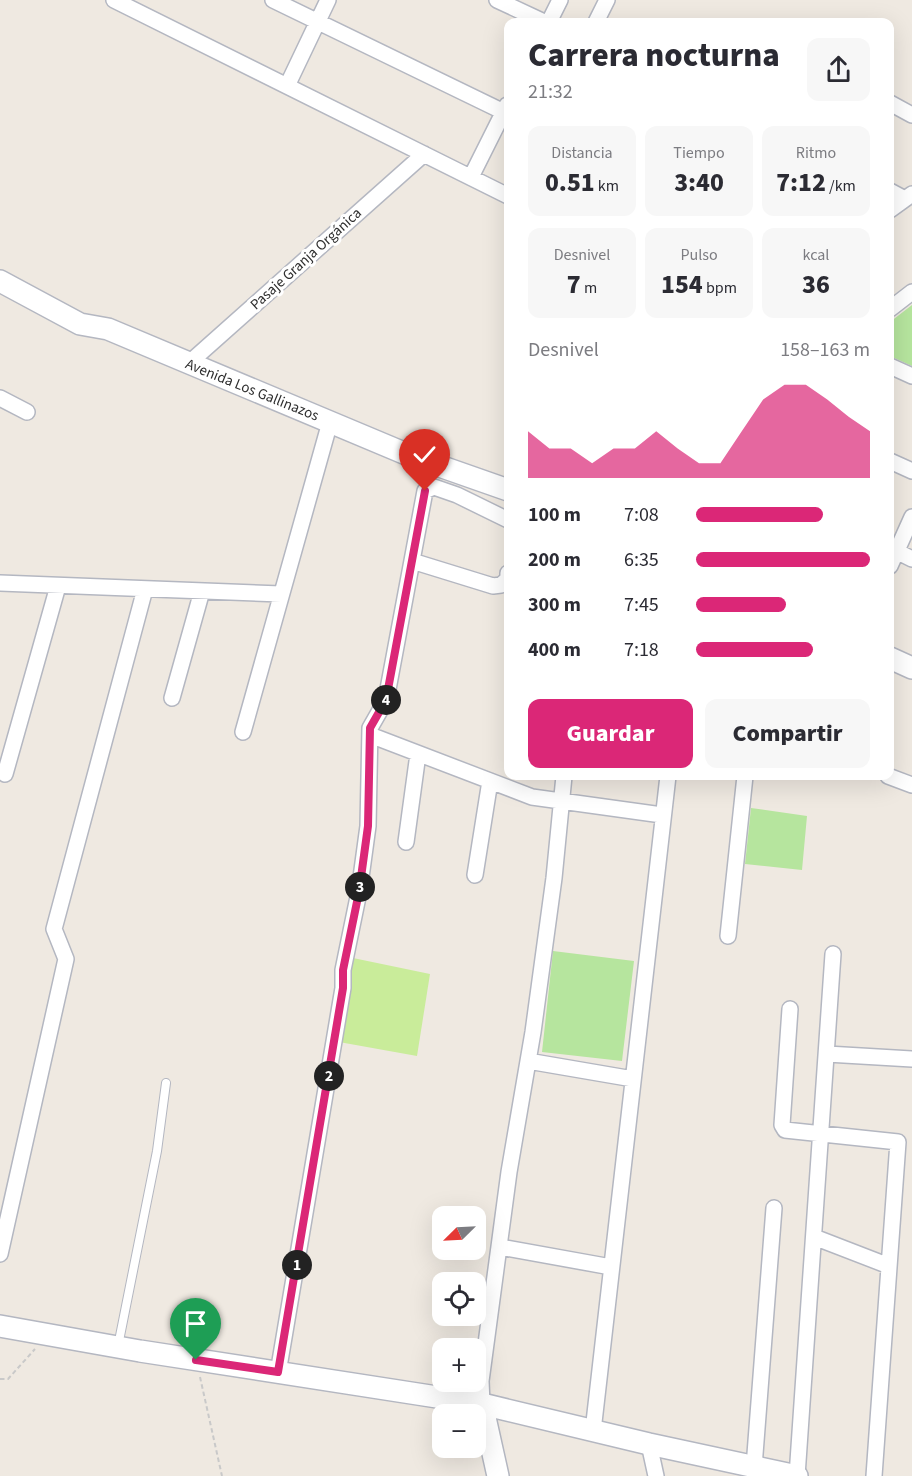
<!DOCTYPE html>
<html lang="es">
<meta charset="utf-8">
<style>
:root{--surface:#fff;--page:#f7f7f7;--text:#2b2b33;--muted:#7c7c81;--accent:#db2777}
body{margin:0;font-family:"Source Sans 3",sans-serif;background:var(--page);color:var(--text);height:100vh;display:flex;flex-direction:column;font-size:22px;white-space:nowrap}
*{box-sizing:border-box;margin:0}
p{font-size:20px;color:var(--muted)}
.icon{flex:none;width:33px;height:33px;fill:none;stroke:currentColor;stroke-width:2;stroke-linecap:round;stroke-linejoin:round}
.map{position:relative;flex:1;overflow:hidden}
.sheet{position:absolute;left:504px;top:18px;width:390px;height:762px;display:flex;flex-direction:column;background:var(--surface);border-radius:12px;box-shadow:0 6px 24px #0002}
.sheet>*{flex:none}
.needle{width:39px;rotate:246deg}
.buttons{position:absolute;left:432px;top:1206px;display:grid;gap:12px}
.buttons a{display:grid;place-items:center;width:54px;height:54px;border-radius:12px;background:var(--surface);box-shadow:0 6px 24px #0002;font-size:30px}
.pin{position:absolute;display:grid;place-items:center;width:51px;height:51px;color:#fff;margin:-62px -26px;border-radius:50% 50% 50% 0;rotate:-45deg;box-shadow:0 0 6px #0007}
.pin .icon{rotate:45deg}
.km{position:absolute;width:30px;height:30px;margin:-15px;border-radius:50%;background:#222;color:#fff;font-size:16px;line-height:30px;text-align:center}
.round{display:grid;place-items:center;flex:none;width:63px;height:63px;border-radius:12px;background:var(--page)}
.summary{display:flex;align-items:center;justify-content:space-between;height:102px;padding:0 24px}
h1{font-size:33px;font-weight:800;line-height:45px}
.stats{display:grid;grid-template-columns:repeat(3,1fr);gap:9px;height:102px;padding:6px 24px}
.stats div{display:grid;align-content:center;border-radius:12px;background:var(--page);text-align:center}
.stats b{font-size:26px;font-weight:800}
.stats small{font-size:16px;font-weight:400}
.stats p{font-size:16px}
.chart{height:168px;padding:12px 24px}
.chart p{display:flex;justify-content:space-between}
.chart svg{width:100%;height:108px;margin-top:6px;fill:var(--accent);opacity:.7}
.cta{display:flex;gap:12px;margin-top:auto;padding:12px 24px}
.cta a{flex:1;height:69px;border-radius:12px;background:var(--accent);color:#fff;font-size:24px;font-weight:800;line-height:69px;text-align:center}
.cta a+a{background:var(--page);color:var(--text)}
ul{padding:0 24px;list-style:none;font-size:20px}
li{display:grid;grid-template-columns:96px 72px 1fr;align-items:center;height:45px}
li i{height:15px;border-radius:8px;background:var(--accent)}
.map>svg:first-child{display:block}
</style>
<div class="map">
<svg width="912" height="1476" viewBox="0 0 912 1476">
<rect width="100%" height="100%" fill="#efe9e1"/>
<path fill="#b6e59e" d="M 912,305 L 912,366 L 890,356 L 890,322 Z
M 751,808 L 807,816 L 802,870 L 745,864 Z
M 553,951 L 634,961 L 622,1061 L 542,1052 Z"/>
<path fill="#c9ec9a" d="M 353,958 L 430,974 L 417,1056 L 339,1042 Z"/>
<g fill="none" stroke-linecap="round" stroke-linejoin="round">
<defs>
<path id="lane" d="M 118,1346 L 157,1151 L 166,1083"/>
<path id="street" d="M 114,0 L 508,196
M 273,0 L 508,114
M 497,0 L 544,22
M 549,22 L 560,0
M 596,22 L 607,0
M 287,86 L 328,0
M 890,103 L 912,115
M 471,177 L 507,105
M 890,191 L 905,199
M 890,210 L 912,194
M 890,309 L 912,292
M 188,364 L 424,154
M 890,366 L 912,376
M 0,398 L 27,412
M 890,461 L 912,471
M 890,548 L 912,559
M 412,561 L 493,586 L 501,585 L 508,579 L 508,573
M 890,566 L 912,517
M 0,583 L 281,594
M 172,698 L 202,591
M 243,732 L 330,422
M 370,735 L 532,797 L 662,815
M 5,774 L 58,586
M 888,776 L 912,785
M 406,842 L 418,754
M 475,875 L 490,781
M 728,936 L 745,776
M 790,1009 L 782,1125 L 785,1130 L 898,1142 L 874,1476
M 827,1054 L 912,1059
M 528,1061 L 633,1079
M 814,1237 L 889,1266
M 500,1247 L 611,1267
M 0,1254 L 66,959 L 54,929 L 145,589
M 278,1373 L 343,988 L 343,970 L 359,892 L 368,826 L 370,728 L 386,700 L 425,491 L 434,487 L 457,495 L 508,520
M 482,1404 L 481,1381 L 509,1172 L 533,1032 L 554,878 L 564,776
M 593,1431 L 668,776
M 649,1444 L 656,1476
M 754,1467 L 774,1208
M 797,1476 L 833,954"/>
<path id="secondary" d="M 0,281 L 80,324 L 108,329 L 411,456 L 508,490
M 890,658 L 912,668
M 0,1326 L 140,1351 L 482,1404 L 649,1444 L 797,1476
M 482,1404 L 498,1476"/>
</defs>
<use href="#lane" stroke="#b4b7c1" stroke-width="10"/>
<use href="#street" stroke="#b4b7c1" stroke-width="18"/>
<use href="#secondary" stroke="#b4b7c1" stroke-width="24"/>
<path stroke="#c9c9c9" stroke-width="2" stroke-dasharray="4.5 3" stroke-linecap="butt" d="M 200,1377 L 222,1476
M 0,1379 L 8,1379 L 35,1349"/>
<use href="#lane" stroke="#fff" stroke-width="8"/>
<use href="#street" stroke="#fff" stroke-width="15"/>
<use href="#secondary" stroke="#fff" stroke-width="21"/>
</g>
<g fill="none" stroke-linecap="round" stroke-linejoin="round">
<defs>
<path id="route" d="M 196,1360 L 278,1372 L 343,988 L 343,970 L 359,892 L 368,826 L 370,728 L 386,700 L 425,491"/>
</defs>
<use href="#route" stroke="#fff" stroke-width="12"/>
<use href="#route" stroke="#db2777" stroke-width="8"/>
</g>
<g text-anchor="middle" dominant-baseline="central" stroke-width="6" stroke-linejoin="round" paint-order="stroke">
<g font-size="15" fill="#2e2e2e" stroke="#fff">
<text transform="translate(306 259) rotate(-42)">Pasaje Granja Orgánica</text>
<text transform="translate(252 390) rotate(22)">Avenida Los Gallinazos</text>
</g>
</g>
</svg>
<div class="buttons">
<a><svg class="needle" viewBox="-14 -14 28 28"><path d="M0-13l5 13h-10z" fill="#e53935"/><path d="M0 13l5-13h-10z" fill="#7c7c81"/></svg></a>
<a><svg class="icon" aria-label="locate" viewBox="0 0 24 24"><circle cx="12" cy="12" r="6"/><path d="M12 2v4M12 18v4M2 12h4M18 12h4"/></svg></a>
<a>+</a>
<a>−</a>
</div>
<div class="pin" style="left:196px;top:1360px;background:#1e9e55"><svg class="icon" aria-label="arrive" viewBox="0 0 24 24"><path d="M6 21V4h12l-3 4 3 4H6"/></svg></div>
<div class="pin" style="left:425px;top:491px;background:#d93025"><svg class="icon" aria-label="check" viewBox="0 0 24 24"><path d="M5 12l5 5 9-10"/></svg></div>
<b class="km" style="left:297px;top:1265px">1</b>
<b class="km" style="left:329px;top:1076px">2</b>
<b class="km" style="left:360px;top:887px">3</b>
<b class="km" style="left:386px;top:700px">4</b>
<section class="sheet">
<div class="summary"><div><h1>Carrera nocturna</h1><p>21:32</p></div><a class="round"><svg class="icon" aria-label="share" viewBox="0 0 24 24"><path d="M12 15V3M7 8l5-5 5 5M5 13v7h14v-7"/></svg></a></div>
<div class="stats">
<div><p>Distancia</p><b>0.51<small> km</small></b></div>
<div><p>Tiempo</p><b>3:40</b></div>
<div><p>Ritmo</p><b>7:12<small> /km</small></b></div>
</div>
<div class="stats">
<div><p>Desnivel</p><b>7<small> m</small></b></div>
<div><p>Pulso</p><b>154<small> bpm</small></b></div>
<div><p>kcal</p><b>36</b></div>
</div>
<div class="chart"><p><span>Desnivel</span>158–163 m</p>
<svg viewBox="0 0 160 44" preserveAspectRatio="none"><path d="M0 44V25L10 32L20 32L30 38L40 32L50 32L60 25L70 32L80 38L90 38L100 25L110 12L120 6L130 6L140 12L150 19L160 25V44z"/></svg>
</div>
<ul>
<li><b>100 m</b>7:08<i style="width:73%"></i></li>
<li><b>200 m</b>6:35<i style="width:100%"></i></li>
<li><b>300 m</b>7:45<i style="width:52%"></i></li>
<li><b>400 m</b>7:18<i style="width:67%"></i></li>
</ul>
<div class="cta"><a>Guardar</a><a>Compartir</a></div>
</section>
</div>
